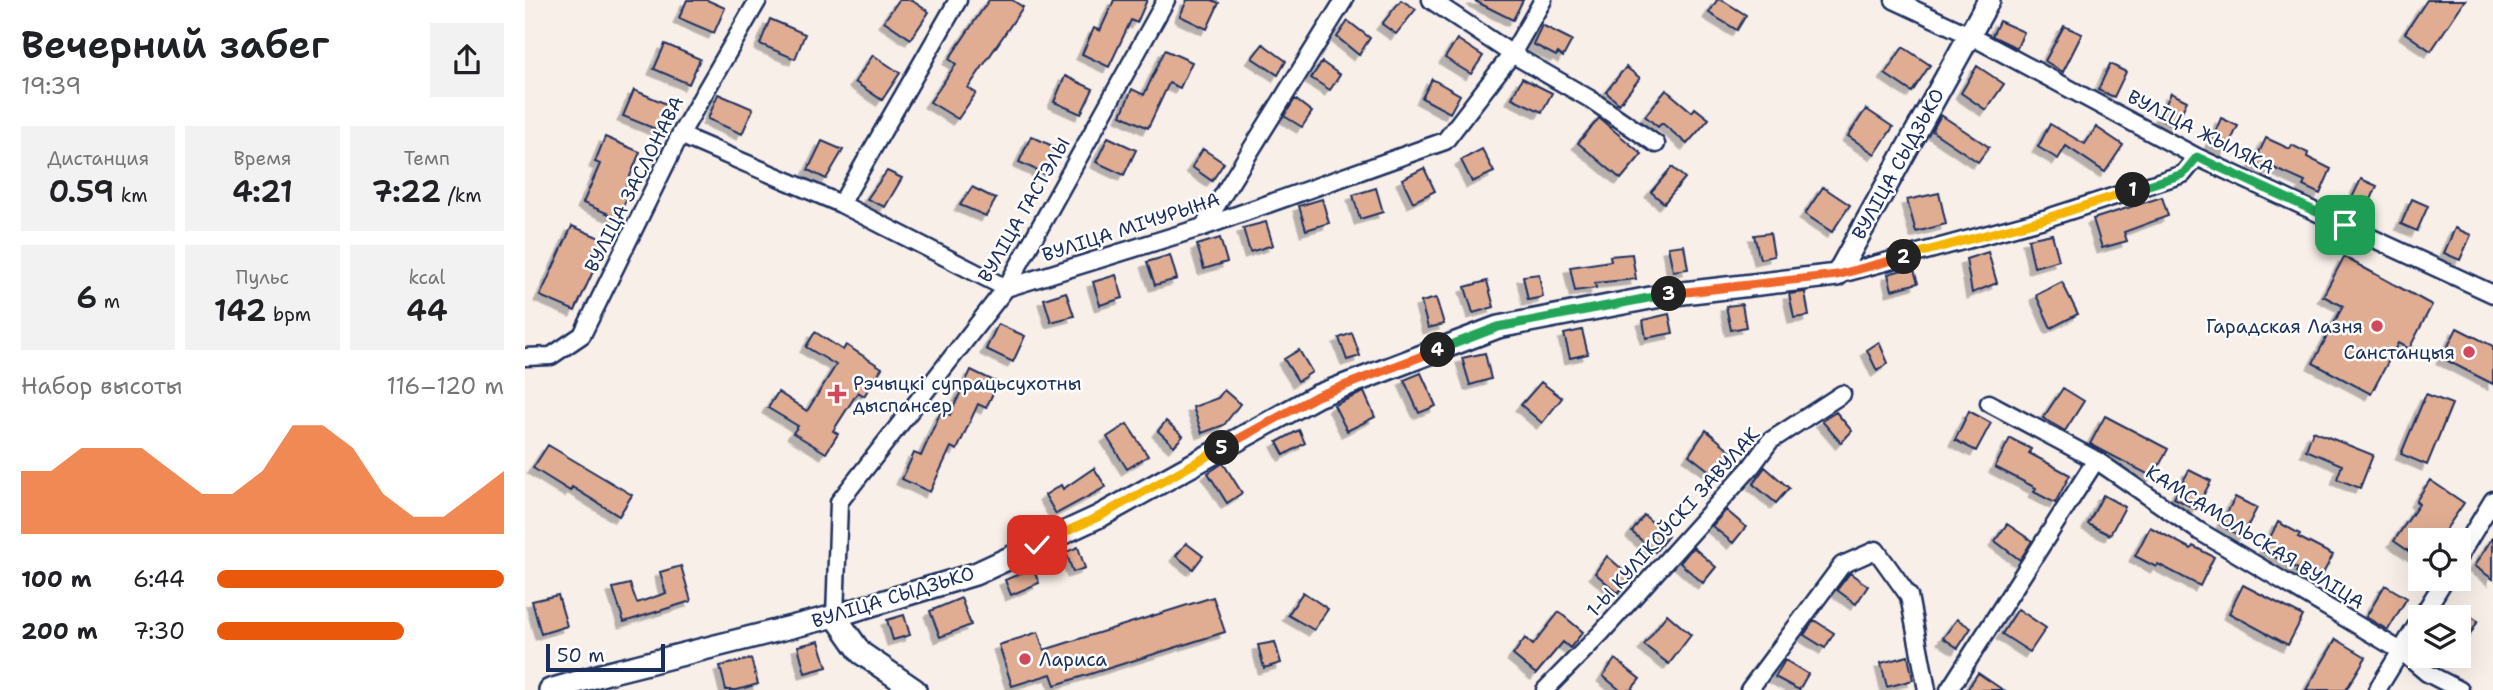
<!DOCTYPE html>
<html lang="ru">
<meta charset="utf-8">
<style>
:root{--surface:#fff;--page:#f2f2f2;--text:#202124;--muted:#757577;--accent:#ea580c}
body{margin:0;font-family:"Shantell Sans",sans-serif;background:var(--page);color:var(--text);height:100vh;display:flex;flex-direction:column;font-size:26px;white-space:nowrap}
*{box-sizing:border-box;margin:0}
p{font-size:23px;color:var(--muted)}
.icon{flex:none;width:38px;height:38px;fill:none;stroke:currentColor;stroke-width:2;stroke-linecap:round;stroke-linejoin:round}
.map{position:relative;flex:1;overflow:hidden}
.sheet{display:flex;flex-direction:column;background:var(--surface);width:525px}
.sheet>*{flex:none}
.tools{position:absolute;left:1883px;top:528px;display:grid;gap:14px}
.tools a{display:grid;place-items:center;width:63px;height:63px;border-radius:0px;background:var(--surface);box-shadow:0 7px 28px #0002;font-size:35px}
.scale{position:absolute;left:21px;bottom:18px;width:119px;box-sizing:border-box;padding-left:7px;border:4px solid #1b2f5e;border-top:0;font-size:19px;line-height:24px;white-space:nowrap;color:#1b2f5e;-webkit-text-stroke:5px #fff;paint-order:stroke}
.pin{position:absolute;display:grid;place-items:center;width:60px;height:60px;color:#fff;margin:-30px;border-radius:14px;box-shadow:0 4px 10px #0006}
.km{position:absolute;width:35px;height:35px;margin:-18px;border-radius:50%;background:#222;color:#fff;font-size:19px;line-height:35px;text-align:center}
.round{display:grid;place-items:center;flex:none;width:74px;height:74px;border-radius:0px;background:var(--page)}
.overview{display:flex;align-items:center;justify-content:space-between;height:119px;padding:0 21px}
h1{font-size:38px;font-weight:600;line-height:52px}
.figures{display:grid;grid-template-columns:repeat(3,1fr);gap:10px;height:119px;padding:7px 21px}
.figures div{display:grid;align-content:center;border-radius:0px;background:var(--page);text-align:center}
.figures b{font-size:30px;font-weight:600}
.figures small{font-size:19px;font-weight:400}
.figures p{font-size:19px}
.chart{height:196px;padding:14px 21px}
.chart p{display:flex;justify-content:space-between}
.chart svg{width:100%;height:126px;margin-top:7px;fill:var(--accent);opacity:.7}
ul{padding:0 21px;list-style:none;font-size:23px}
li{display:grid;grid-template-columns:112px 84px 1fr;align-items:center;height:52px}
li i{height:18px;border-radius:9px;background:var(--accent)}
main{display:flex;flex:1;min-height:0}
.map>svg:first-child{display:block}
</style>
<main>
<section class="sheet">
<div class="overview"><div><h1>Вечерний забег</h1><p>19:39</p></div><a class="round"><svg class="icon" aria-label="share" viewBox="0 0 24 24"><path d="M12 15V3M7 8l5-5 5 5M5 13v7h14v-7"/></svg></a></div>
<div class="figures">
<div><p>Дистанция</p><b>0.59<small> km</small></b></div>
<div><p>Время</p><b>4:21</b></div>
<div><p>Темп</p><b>7:22<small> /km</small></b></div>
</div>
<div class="figures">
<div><b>6<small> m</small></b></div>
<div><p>Пульс</p><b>142<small> bpm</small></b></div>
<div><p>kcal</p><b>44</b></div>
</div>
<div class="chart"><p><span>Набор высоты</span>116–120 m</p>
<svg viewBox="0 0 160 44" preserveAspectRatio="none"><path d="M0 44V22L10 22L20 14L30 14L40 14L50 22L60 30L70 30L80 22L90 6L100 6L110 14L120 30L130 38L140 38L150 30L160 22V44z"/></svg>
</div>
<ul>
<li><b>100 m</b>6:44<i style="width:100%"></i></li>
<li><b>200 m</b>7:30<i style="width:65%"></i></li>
</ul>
</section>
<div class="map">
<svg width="1968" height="690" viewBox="0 0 1968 690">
<defs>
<filter id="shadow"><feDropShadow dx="-5.5" dy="5.5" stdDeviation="0" flood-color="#0004"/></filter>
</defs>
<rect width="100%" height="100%" fill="#f9efe9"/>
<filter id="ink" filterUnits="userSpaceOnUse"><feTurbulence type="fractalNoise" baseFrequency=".0143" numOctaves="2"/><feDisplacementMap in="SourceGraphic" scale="14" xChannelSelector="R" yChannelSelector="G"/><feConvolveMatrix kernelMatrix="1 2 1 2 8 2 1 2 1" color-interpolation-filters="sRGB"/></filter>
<g filter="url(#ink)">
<path fill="#e0ad93" stroke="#1b2f5e" stroke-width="2" filter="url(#shadow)" d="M 162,0 L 182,0 L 200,8 L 189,33 L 154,18 Z
M 374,0 L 386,0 L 404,12 L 386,39 L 359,21 Z
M 464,0 L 487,0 L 498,7 L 443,88 L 451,93 L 433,119 L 405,102 L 431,64 L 424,59 Z
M 589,0 L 622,0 L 612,23 L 606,20 L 584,67 L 557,54 L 569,28 L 575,31 Z
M 662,0 L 687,0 L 694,3 L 682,29 L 655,16 Z
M 876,0 L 891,9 L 871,34 L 857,24 Z
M 948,0 L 998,0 L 988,20 Z
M 1192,0 L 1197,0 L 1221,15 L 1212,30 L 1184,13 Z
M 1902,0 L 1940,0 L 1906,51 L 1880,33 Z
M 245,19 L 280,34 L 270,59 L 235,44 Z
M 823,21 L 845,38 L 834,55 L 812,37 Z
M 1474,21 L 1499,32 L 1492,48 L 1467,36 Z
M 1017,25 L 1047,40 L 1038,57 L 1033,53 L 1031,56 L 1008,44 Z
M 1539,26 L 1557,34 L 1538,72 L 1520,61 Z
M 932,39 L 958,56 L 946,74 L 920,58 Z
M 140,44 L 175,59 L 164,84 L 129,69 Z
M 738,44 L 761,61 L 753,75 L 727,58 Z
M 1378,47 L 1405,65 L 1387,92 L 1360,74 Z
M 640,50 L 667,62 L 655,88 L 644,83 L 623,128 L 596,115 L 607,89 L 619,95 Z
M 348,55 L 375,73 L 357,100 L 330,82 Z
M 797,62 L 815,75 L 805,90 L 786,78 Z
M 1585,64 L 1601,72 L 1589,97 L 1573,90 Z
M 1452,66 L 1479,84 L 1461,110 L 1436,93 Z
M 1101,67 L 1115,78 L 1094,104 L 1081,92 Z
M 540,76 L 568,89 L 556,114 L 529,102 Z
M 997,78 L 1027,93 L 1017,112 L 987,98 Z
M 907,79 L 935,95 L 925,113 L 897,98 Z
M 109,90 L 144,105 L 133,130 L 98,116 Z
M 1141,90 L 1167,112 L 1170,108 L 1184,119 L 1162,144 L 1137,123 L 1133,127 L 1120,116 Z
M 1646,93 L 1662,101 L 1650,126 L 1634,118 Z
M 193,94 L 228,109 L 217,134 L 183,119 Z
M 770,99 L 787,112 L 777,127 L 759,116 Z
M 1341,109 L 1368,127 L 1350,154 L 1323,136 Z
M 1416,115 L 1464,147 L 1453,162 L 1407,131 Z
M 1074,118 L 1117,154 L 1096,179 L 1053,143 Z
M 1696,118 L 1713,126 L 1701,151 L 1685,144 Z
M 1525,124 L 1560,144 L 1571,127 L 1598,145 L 1580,172 L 1541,146 L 1533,159 L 1513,147 Z
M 506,136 L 534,149 L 522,175 L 494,162 Z
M 80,137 L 115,152 L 99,191 L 104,193 L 93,218 L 58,203 L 75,164 L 70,162 Z
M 583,137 L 611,150 L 599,175 L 571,162 Z
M 1741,138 L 1765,149 L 1767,145 L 1783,153 L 1782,157 L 1806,169 L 1795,194 L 1778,186 L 1780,182 L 1747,167 L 1745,171 L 1729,163 Z
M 297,141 L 318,150 L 301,179 L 283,170 Z
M 678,149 L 699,163 L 687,181 L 667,167 Z
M 957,149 L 969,172 L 947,182 L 936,160 Z
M 1147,167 L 1160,178 L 1139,203 L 1126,192 Z
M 899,168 L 910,191 L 888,202 L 877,179 Z
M 362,171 L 377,178 L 360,207 L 342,199 Z
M 1836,179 L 1852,186 L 1841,211 L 1824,204 Z
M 447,187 L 471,199 L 461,216 L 435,205 Z
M 1298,187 L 1325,205 L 1307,232 L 1280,214 Z
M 851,188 L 858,212 L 835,219 L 828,195 Z
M 1414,193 L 1421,224 L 1391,232 L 1382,200 Z
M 1637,197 L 1643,216 L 1599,232 L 1602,241 L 1577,248 L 1568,219 Z
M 797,199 L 804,223 L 781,230 L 774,206 Z
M 1887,199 L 1903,206 L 1892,231 L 1876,224 Z
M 741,222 L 748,245 L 725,252 L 718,228 Z
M 47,226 L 82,241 L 50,311 L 15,296 Z
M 1930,228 L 1946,235 L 1935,260 L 1919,253 Z
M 1245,233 L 1249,256 L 1235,259 L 1229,235 Z
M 1527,234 L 1534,260 L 1509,267 L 1503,239 Z
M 695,238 L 702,262 L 679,269 L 672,245 Z
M 1159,245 L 1163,269 L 1148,271 L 1143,247 Z
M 1463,252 L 1472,283 L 1447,293 L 1441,259 Z
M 1107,254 L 1111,279 L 1070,283 L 1071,288 L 1050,291 L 1045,267 L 1086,261 L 1085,256 Z
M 645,255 L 652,279 L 630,285 L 622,262 Z
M 1819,257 L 1907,305 L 1884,349 L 1873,343 L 1846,394 L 1788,363 L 1818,306 L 1798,296 Z
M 1388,267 L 1393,283 L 1367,290 L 1363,274 Z
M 1014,274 L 1018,297 L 1003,300 L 998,276 Z
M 591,275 L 598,298 L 575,305 L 568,282 Z
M 962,281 L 969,307 L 948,313 L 940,287 Z
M 1537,282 L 1553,314 L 1526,328 L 1511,295 Z
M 541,292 L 549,316 L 526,322 L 519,299 Z
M 1280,292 L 1284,316 L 1269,318 L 1264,294 Z
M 911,298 L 919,324 L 903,328 L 896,302 Z
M 1217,304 L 1221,327 L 1206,330 L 1201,306 Z
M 1144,314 L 1148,333 L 1121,338 L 1118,320 Z
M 473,324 L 500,336 L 488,362 L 461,349 Z
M 1932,328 L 1968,346 L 1968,384 L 1917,358 Z
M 1057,330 L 1063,354 L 1045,358 L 1039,334 Z
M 290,332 L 318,350 L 321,345 L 357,368 L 339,396 L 333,392 L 308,431 L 313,434 L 301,453 L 268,433 L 273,426 L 243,408 L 253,392 L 282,411 L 311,365 L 281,347 Z
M 827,333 L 835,356 L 822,360 L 814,338 Z
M 1354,342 L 1363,363 L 1352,371 L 1342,350 Z
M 774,350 L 787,372 L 773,381 L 759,359 Z
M 960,353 L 966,379 L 945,385 L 937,358 Z
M 446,370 L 473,383 L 461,408 L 453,404 L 432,450 L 426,447 L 405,492 L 377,479 L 389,453 L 396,456 L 416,411 L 425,415 Z
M 896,373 L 911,406 L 894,413 L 879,380 Z
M 1016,382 L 1037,398 L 1017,423 L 996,405 Z
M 1538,388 L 1559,401 L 1540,431 L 1518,418 Z
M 699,390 L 715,404 L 699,425 L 677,433 L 668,407 L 693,398 Z
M 839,392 L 850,417 L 822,431 L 809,405 Z
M 1901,394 L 1927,404 L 1902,465 L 1876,454 Z
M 1444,411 L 1466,423 L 1451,451 L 1430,440 Z
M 1311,412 L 1327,431 L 1316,443 L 1297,421 Z
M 1580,416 L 1643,449 L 1628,477 L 1565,444 Z
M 641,421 L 658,436 L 649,446 L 633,431 Z
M 602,424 L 623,456 L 602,469 L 582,437 Z
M 774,430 L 780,443 L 759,455 L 752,442 Z
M 1181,430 L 1206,451 L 1187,473 L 1164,455 Z
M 1788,431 L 1848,455 L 1835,488 L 1812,479 L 1817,465 L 1781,450 Z
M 1485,438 L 1506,449 L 1504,453 L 1545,475 L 1530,503 L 1509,492 L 1511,488 L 1470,467 Z
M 23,445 L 107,495 L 94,516 L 47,487 L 45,491 L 8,468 Z
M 698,463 L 717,493 L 702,503 L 683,473 Z
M 1240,467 L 1264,488 L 1251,503 L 1228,484 Z
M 569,468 L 581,487 L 531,514 L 520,495 L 536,485 L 538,489 Z
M 1664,470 L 1686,481 L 1671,509 L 1649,498 Z
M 1905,480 L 1939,503 L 1913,541 L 1895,541 L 1895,559 L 1869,541 L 1894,504 L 1891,501 Z
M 1578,495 L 1600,507 L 1585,535 L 1563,524 Z
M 1710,497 L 1732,508 L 1717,537 L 1696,525 Z
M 1201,510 L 1221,527 L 1208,543 L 1187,526 Z
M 1119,515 L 1143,536 L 1130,552 L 1107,532 Z
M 1753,522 L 1775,534 L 1773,537 L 1808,555 L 1793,583 L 1771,572 L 1773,569 L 1738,551 Z
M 1482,524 L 1507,541 L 1495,560 L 1470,541 Z
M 1625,527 L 1666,549 L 1668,546 L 1689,557 L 1675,586 L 1633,564 L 1631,567 L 1610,556 Z
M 1968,537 L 1968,579 L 1949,566 Z
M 661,543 L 678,556 L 668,569 L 651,556 Z
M 553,547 L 560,568 L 548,572 L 541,552 Z
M 1168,547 L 1191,567 L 1178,583 L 1155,563 Z
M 1082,556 L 1106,577 L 1093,593 L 1070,573 Z
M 156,566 L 166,601 L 99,622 L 88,588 L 105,584 L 112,603 L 141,593 L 135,572 Z
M 508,568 L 514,583 L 486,595 L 480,580 Z
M 1325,573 L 1343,586 L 1331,604 L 1312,590 Z
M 1718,585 L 1778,616 L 1763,645 L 1704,613 Z
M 1860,585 L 1882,598 L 1863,630 L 1841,617 Z
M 778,592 L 803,609 L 789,630 L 763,615 Z
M 33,595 L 42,626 L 16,634 L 7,601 Z
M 688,597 L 700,632 L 530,685 L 526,674 L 487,686 L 474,645 L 513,632 L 519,650 Z
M 436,598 L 446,625 L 415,637 L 405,611 Z
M 1493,609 L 1521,628 L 1505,652 L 1477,634 Z
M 1934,609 L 1953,621 L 1934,654 Z
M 1034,612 L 1058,632 L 1045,648 L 1038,642 L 1011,674 L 988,655 L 1000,638 L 1008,645 Z
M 1142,614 L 1166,635 L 1144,664 L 1119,645 Z
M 379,615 L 385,635 L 368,640 L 362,620 Z
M 1432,619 L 1446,628 L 1433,648 L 1418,638 Z
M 1289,620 L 1309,633 L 1300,648 L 1279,635 Z
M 1811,639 L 1841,657 L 1821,690 L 1781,690 Z
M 294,641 L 302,667 L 280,673 L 273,646 Z
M 750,642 L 756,663 L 739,668 L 733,645 Z
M 1383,656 L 1388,680 L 1362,687 L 1356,663 Z
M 226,659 L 233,684 L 212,690 L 201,690 L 195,666 Z
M 1090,659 L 1115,679 L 1106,690 L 1095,690 L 1078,676 Z
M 1260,660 L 1283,674 L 1274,690 L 1250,677 Z
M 1453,673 L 1478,690 L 1442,690 Z"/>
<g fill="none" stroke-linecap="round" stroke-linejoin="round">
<defs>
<path id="minor" d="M 906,0 L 987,54 L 1065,99 L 1131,144
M 1369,0 L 1444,35 L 1672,157 L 1968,294
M 155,135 L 316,204 L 481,288 L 678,227 L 920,141 L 987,54 L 1018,0
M 316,204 L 433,0
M 678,227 L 819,0
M 1312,275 L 1519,219 L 1658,174 L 1672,157
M 0,357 L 26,356 L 57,335 L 155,135 L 233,0
M 1464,403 L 1571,460 L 1674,531 L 1876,651 L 1902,673 L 1935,690
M 1934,556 L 1968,500
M 310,616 L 314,502 L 481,288 L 641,0
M 1896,618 L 1920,579
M 1020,690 L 1076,633 L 1226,467 L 1245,441 L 1317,394
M 1224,690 L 1317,565 L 1351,550 L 1384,596 L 1402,690
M 1424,690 L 1571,460
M 1852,690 L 1895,620"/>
<path id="tertiary" d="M 310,616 L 336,653 L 390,690
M 25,690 L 83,673 L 310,616 L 450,574 L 575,516 L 792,396 L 973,327 L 1141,295 L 1312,275 L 1464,0"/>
</defs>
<use href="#minor" stroke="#1b2f5e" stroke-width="21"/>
<use href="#tertiary" stroke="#1b2f5e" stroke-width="26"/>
<use href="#minor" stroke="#fff" stroke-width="16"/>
<use href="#tertiary" stroke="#fff" stroke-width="21"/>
</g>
</g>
<g fill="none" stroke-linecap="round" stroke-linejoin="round" filter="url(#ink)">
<defs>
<path id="split-1" d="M 1608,190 L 1658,174 L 1672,157 L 1820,225"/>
<path id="split-2" d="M 1379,257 L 1519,219 L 1608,190"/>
<path id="split-3" d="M 1144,294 L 1312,275 L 1379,257"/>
<path id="split-4" d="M 913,350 L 973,327 L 1144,294"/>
<path id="split-5" d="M 697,448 L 792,396 L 913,350"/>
<path id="split-6" d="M 512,545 L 575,516 L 697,448"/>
</defs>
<use href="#split-1" stroke="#fff" stroke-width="14"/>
<use href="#split-2" stroke="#fff" stroke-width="14"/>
<use href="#split-3" stroke="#fff" stroke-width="14"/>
<use href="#split-4" stroke="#fff" stroke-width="14"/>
<use href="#split-5" stroke="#fff" stroke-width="14"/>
<use href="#split-6" stroke="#fff" stroke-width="14"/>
<use href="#split-1" stroke="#22a559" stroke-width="9"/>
<use href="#split-2" stroke="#f5b400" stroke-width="9"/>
<use href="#split-3" stroke="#f0652b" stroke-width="9"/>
<use href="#split-4" stroke="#22a559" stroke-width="9"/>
<use href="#split-5" stroke="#f0652b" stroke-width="9"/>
<use href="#split-6" stroke="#f5b400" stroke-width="9"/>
</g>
<g fill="#d1495b" stroke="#fff" stroke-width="2.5">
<circle cx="1852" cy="326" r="7"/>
<circle cx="1944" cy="352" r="7"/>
<path d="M308.5 383.5h7v7h7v7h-7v7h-7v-7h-7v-7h7z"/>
<circle cx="500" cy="659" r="7"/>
</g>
<g text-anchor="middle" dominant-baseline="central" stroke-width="5" stroke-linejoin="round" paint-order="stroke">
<g font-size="19" fill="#1b2f5e" stroke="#fff">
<text transform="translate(1676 132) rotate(27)">ВУЛІЦА ЖЫЛЯКА</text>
<text transform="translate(1373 164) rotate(-61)">ВУЛІЦА СЫДЗЬКО</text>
<text transform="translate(109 184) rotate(-63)">ВУЛІЦА ЗАСЛОНАВА</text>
<text transform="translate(499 210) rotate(-60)">ВУЛІЦА ГАСТЭЛЫ</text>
<text transform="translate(606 227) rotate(-18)">ВУЛІЦА МІЧУРЫНА</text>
<text transform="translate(1148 522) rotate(-48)">1-Ы КУЛІКОЎСКІ ЗАВУЛАК</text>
<text transform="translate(1730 537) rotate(32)">КАМСАМОЛЬСКАЯ ВУЛІЦА</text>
<text transform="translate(368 597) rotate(-17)">ВУЛІЦА СЫДЗЬКО</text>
</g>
<g font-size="19" fill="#1b2f5e" stroke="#fff" text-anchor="end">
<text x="1838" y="326">Гарадская Лазня</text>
<text x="1930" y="352">Санстанцыя</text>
<text x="328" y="383" text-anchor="start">Рэчыцкі супрацьсухотны<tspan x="328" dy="22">дыспансер</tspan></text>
<text x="514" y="659" text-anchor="start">Лариса</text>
</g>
</g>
</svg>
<div class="tools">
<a><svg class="icon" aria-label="locate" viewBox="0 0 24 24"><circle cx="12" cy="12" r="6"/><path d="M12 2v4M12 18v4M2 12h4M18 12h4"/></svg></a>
<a><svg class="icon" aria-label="layers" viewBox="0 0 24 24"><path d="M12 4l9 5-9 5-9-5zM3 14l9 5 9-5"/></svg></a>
</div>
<div class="scale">50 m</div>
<div class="pin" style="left:1820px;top:225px;background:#1e9e55"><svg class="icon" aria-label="arrive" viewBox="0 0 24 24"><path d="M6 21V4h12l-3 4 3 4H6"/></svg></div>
<div class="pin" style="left:512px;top:545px;background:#d93025"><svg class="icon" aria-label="check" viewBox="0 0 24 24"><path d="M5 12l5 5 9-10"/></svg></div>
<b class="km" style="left:1608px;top:190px">1</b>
<b class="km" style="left:1379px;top:257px">2</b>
<b class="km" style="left:1144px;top:294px">3</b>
<b class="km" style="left:913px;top:350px">4</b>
<b class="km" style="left:697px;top:448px">5</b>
</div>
</main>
